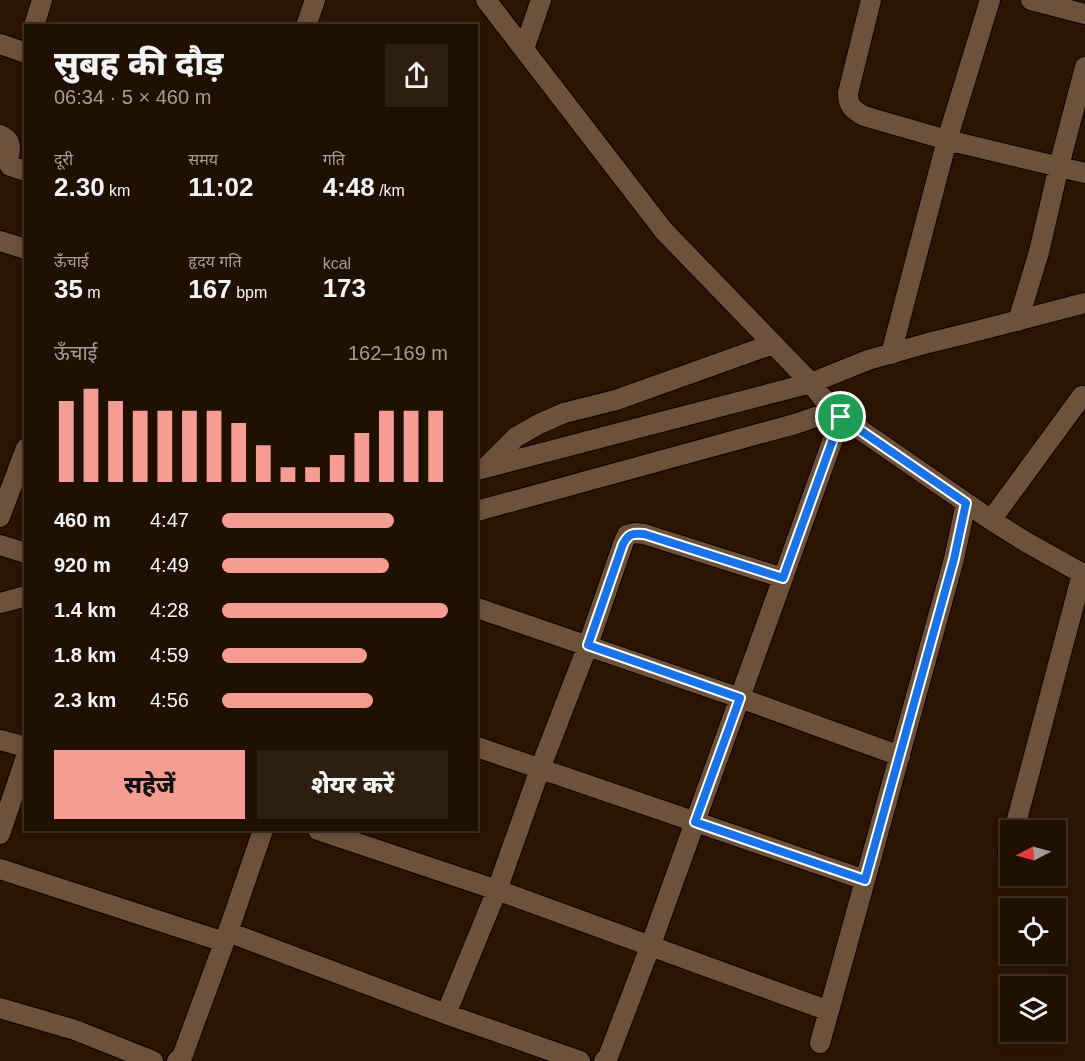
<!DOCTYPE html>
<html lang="hi">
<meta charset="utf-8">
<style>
:root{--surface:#201001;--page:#2d1e10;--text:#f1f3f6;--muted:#a29d99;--line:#3d3023;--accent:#f59c93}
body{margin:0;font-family:Helvetica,"Noto Sans Devanagari",sans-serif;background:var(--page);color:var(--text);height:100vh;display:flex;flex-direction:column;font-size:22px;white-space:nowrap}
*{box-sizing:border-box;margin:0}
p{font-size:20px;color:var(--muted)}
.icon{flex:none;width:33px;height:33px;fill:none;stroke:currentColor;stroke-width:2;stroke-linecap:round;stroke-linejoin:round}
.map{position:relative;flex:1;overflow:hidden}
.drawer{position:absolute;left:24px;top:24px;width:454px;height:807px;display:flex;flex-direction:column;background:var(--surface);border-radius:0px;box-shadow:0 3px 9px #0003,0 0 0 2px var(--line)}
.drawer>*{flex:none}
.needle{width:39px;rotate:264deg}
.fabs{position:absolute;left:1000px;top:820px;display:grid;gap:12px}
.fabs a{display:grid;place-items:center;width:66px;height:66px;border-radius:0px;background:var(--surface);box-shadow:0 3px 9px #0003,0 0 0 2px var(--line);font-size:30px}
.pin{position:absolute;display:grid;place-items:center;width:51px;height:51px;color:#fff;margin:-26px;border:3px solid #fff;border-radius:50%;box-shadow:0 2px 6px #0007}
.round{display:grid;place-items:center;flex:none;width:63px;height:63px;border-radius:0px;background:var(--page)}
.summary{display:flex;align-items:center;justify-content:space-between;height:102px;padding:0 30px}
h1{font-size:33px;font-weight:800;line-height:45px}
.metrics{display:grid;grid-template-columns:repeat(3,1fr);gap:9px;height:102px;padding:6px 30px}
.metrics div{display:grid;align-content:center}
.metrics b{font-size:26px;font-weight:800}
.metrics small{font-size:16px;font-weight:400}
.metrics p{font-size:16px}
.chart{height:168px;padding:12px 30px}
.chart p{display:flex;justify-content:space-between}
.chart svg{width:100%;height:108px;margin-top:6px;stroke:var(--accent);stroke-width:6}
.action{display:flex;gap:12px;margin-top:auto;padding:12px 30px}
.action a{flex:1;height:69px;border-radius:0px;background:var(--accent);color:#111;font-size:24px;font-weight:800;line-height:69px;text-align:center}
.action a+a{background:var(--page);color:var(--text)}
ul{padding:0 30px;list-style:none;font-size:20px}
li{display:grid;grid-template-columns:96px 72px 1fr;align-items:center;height:45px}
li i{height:15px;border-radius:8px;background:var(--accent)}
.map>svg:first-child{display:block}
</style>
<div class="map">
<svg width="1085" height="1061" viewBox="0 0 1085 1061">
<rect width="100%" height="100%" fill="#2b1501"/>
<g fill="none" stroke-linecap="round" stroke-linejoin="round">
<defs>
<path id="street" d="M 486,0 L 664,231 L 811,383 L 833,411 L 991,520 L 1026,542 L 1085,575
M 871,0 L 848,93 C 848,106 853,110 864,116 L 947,140 L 1085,173
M 1031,0 L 1085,14
M 34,26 L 42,0
M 306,26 L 315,0
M 0,44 L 26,53
M 524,49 L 541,0
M 0,135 C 14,140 10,151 8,162 L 10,166 L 26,171
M 0,241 L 26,249
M 1018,321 L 1039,252 L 1059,166 L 1085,67
M 891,354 L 947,140 L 990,0
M 487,466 L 516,437 L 539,424 L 564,413 L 616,400 L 773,344
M 477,470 L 811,383 L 868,360 L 928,343 L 969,333 L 1085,303
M 477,511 L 795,424 L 833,411
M 0,517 L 26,448
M 991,520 L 1082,396
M 0,545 L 26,553
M 0,603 L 26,596
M 477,608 L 740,698 L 900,756
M 0,740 L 26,747
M 477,747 L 865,880
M 318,830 L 497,890 L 829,1011
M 1014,831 L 1082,574
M 0,834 L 26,757
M 1008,854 L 1011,841
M 0,869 L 224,942
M 228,932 L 446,1014 L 580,1061
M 0,1008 L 75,1030 L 153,1061
M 446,1014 L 497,890 L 540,769 L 588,645 L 623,544 L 627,535 L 635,533 L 644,534 L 783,578
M 820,1043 L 954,559 L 966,503
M 177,1061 L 182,1057 L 228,932 L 263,830
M 604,1061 L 608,1057 L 650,947 L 841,417"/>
</defs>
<use href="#street" stroke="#120200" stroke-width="22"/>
<use href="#street" stroke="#6c513b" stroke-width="20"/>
</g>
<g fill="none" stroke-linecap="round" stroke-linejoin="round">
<defs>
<path id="route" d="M 841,417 L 966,503 L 954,559 L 865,880 L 695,822 L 740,698 L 588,645 L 623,544 C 629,533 633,533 644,534 L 783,578 Z"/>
</defs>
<use href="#route" stroke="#fff" stroke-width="12"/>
<use href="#route" stroke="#1a73e8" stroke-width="8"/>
</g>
</svg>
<div class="fabs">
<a><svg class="needle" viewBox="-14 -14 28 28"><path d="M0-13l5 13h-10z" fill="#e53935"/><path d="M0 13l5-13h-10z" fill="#a29d99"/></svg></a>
<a><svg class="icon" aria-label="locate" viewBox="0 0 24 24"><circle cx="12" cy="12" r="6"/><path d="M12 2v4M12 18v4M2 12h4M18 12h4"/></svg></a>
<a><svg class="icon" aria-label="layers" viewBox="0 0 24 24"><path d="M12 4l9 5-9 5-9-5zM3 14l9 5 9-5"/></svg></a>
</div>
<div class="pin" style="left:841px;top:417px;background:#1e9e55"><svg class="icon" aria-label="arrive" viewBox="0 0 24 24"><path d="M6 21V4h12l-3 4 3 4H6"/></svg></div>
<section class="drawer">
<div class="summary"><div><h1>सुबह की दौड़</h1><p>06:34 · 5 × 460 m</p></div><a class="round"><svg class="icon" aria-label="share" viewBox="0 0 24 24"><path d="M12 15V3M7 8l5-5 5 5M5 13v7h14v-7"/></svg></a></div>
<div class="metrics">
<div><p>दूरी</p><b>2.30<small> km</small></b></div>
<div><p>समय</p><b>11:02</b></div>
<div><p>गति</p><b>4:48<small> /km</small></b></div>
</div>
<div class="metrics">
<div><p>ऊँचाई</p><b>35<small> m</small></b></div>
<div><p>हृदय गति</p><b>167<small> bpm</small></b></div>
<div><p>kcal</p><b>173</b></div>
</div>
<div class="chart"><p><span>ऊँचाई</span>162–169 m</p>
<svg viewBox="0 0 160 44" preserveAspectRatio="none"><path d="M5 44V11M15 44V6M25 44V11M35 44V15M45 44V15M55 44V15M65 44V15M75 44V20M85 44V29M95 44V38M105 44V38M115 44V33M125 44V24M135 44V15M145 44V15M155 44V15"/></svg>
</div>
<ul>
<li><b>460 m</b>4:47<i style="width:76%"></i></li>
<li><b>920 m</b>4:49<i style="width:74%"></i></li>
<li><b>1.4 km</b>4:28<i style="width:100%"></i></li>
<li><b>1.8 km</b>4:59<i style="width:64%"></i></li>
<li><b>2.3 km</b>4:56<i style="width:67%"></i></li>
</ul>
<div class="action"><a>सहेजें</a><a>शेयर करें</a></div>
</section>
</div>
